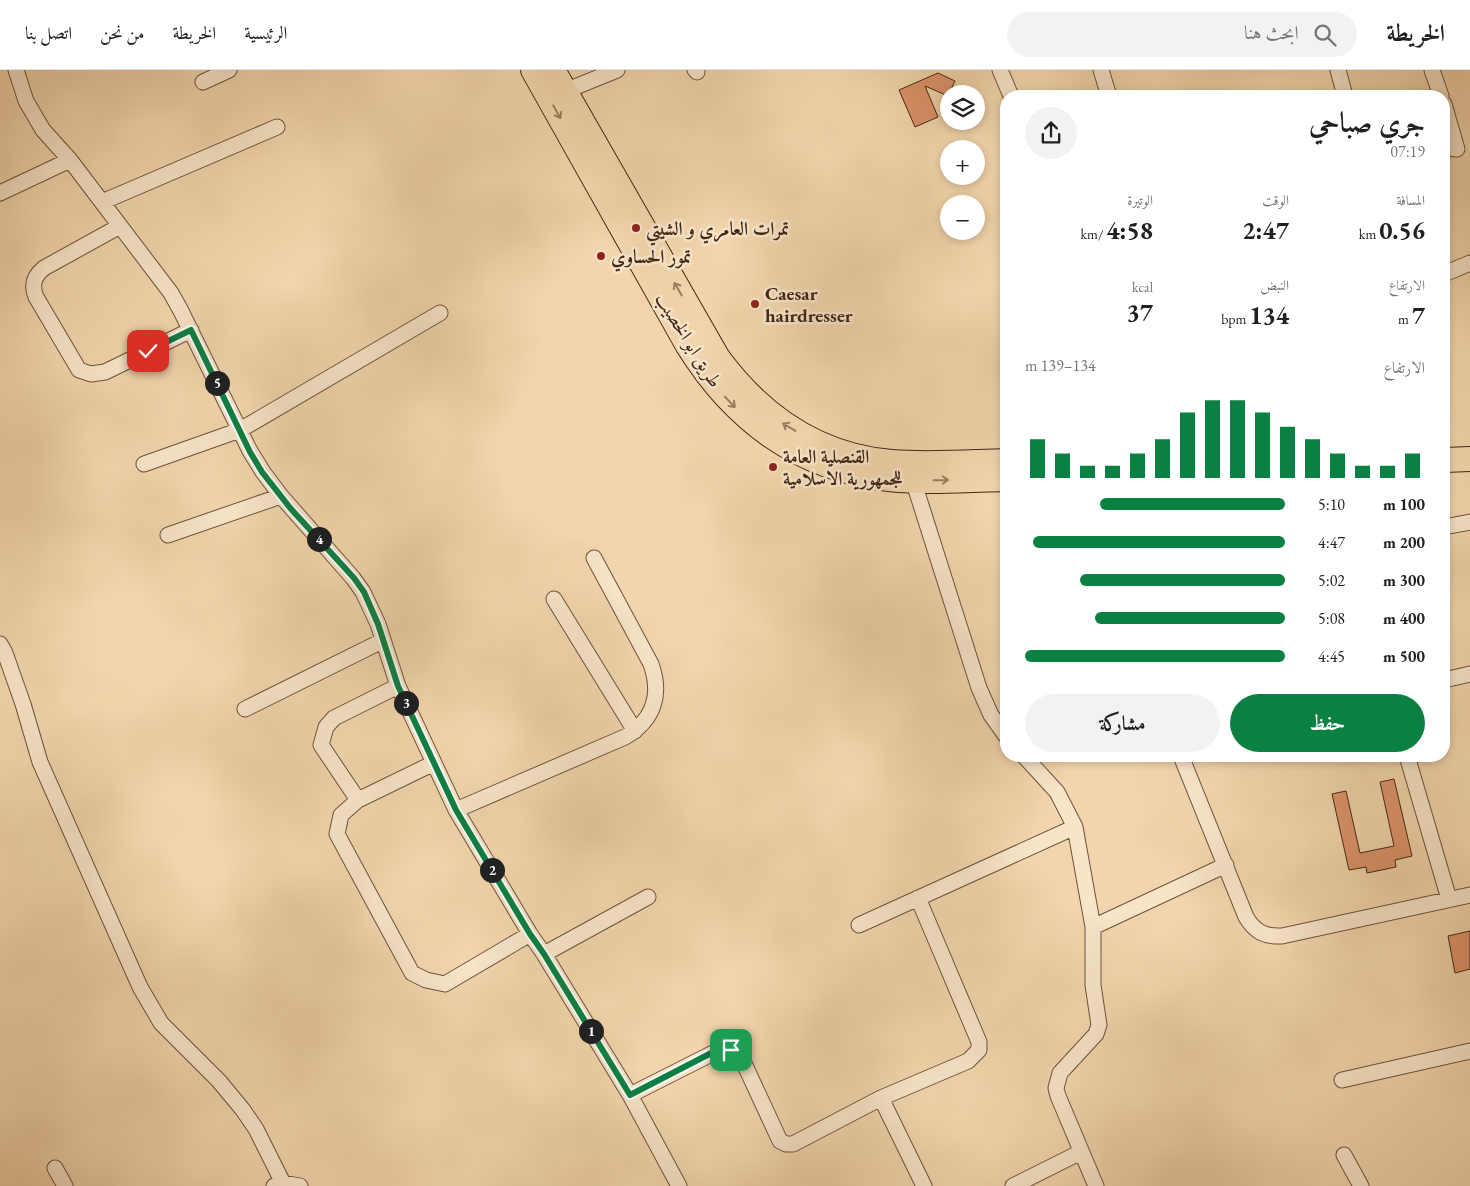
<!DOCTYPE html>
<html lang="ar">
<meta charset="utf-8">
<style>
:root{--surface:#fff;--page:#f2f2f2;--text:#202124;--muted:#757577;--line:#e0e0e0;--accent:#0b8043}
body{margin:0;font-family:"EB Garamond",Amiri,serif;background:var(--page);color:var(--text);direction:rtl;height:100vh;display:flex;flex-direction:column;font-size:19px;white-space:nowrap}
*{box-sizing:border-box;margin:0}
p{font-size:16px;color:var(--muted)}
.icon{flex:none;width:28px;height:28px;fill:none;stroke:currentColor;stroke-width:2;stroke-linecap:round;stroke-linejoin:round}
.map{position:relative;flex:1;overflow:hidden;direction:ltr}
.details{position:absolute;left:1000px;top:20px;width:450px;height:672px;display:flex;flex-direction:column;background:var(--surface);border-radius:20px;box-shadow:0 2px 8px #0003;direction:rtl}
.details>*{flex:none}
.buttons{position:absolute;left:940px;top:15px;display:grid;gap:10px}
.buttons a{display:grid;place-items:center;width:45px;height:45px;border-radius:50%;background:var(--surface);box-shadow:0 2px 8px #0003;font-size:25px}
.pin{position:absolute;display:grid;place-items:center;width:42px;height:42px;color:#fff;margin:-21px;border-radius:10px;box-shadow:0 2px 8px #0006}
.km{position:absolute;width:25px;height:25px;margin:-12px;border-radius:50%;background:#222;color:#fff;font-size:14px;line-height:25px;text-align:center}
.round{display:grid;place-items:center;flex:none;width:52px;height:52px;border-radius:26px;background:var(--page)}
.headline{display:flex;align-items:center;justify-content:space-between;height:85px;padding:0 25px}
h1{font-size:28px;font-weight:700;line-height:38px}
.metrics{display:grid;grid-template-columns:repeat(3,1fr);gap:8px;height:85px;padding:5px 25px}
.metrics div{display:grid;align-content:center}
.metrics b{font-size:25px;font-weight:700}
.metrics small{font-size:14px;font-weight:400}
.metrics p{font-size:14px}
.chart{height:140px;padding:10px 25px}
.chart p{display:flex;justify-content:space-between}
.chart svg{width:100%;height:90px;margin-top:5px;stroke:var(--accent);stroke-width:6}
.button{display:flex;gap:10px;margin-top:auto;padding:10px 25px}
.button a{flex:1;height:58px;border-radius:30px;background:var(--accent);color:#fff;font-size:20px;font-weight:700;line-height:58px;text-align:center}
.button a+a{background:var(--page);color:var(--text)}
ul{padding:0 25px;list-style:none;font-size:16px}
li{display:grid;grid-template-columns:80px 60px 1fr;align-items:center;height:38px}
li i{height:12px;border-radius:6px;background:var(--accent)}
header{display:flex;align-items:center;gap:30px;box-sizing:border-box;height:70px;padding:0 25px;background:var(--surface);border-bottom:1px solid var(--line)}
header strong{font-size:24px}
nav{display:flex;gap:28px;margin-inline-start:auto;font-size:18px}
.search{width:350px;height:45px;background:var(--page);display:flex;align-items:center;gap:12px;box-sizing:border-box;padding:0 18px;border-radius:28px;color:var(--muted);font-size:19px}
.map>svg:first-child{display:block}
</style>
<header>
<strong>الخريطة</strong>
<div class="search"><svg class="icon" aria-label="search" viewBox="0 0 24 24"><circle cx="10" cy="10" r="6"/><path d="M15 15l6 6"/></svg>ابحث هنا</div>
<nav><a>الرئيسية</a><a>الخريطة</a><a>من نحن</a><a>اتصل بنا</a></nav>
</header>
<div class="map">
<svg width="1470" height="1116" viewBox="0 0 1470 1116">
<rect width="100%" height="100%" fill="#f2d5ac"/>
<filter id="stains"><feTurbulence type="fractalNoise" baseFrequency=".004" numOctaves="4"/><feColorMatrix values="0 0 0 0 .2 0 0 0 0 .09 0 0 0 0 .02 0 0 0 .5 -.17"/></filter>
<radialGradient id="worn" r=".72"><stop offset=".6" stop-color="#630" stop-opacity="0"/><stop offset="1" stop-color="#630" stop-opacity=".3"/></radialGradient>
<path fill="#dd936a" stroke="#412615" d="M 938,3 L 955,11 L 948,26 L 925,16 L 938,47 L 915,57 L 899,20 Z
M 1394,709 L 1412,786 L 1395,790 L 1396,797 L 1367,803 L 1366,797 L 1349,800 L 1332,724 L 1346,721 L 1360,783 L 1394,776 L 1380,712 Z
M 1470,861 L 1470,899 L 1455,903 L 1448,866 Z"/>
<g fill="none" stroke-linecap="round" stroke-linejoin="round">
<defs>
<path id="street" d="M 16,0 L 26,31 L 43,60 L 70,90 L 171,223 L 181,241 L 250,381 L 263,402 L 281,426 L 353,508 L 363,522 L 378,554 L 398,616 L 456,740 L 530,864 L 544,884 L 630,1025 L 679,1116
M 695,0 L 697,2
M 1000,0 L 1011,26
M 1101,0 L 1109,26
M 1338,0 L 1345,26
M 1432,0 L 1441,26
M 203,12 L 229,0
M 565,21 L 617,0
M 1444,34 L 1457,79 L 1444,78
M 0,123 L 70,90
M 102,132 L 277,57
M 120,156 L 44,198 C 34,206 31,215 36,227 L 79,300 L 91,304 L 105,302 L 191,260
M 1444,204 L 1470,193
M 144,394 L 240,360 L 440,243
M 913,410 L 979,618 L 991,645 L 1006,666
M 1444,457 L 1470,452
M 168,465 L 281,426
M 554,529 L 635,661
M 0,574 L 5,583 L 23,634 L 40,692 L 140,917 L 161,953 L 219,1011 L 243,1040 L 256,1059 L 283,1113
M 1444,610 L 1470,604
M 245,639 L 382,571
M 1024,686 L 1057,722 L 1075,757 L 1093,857 L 1093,915 L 1099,955 L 1096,964 L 1060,1003 L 1056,1018 L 1058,1026 L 1096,1116
M 1181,686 L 1246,847 C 1255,862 1265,867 1282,866 L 1470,825
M 1407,686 L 1449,829
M 434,693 L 358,730 L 341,745 L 337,764 L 412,903 L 426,910 L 445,914 L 530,864
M 358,730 L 321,675 L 326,657 L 334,648 L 398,616
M 456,740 L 625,667 C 654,650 662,625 651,594 L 594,488
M 859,855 L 1075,757
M 1093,857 L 1226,795
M 544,884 L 648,827
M 1342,1010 L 1470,981
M 630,1025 L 721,979 L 731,980 L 742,989 L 780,1071 L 786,1074 L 793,1074 L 881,1028 L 968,991 L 979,980 L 979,972 L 918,828
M 881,1028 L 924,1116
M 1344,1085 L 1361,1116
M 55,1098 L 65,1116
M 274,1116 L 283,1113 L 300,1116
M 1013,1116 L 1081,1082"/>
<path id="primary" d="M 533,0 L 688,276 C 734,350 800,400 889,409 C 927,413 967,410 1006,409
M 553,0 L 718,288 C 761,346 817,386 892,392 C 930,395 968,392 1006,391
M 1444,390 L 1470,389"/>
</defs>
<use href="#street" stroke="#6d523b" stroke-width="17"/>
<use href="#primary" stroke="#412615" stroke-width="26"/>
<use href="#street" stroke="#f7e4c9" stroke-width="15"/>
<use href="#primary" stroke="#f2d5ac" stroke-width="24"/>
</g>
<defs><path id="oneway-shaft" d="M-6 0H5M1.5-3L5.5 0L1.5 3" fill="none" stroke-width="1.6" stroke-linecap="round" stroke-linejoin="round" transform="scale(1.25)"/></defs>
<g stroke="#9a7e60">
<use href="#oneway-shaft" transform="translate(557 42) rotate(61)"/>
<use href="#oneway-shaft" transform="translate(678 219) rotate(-120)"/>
<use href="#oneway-shaft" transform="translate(730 332) rotate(46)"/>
<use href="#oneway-shaft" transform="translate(789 357) rotate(-149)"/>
<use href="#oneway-shaft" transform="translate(941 410) rotate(-1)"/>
</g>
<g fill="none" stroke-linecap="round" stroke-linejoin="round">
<defs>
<path id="route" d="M 148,281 L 191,260 L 250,382 L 262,402 L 291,439 L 354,508 L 364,522 L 378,554 L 398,616 L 456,740 L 530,864 L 544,884 L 630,1025 L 721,978 L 731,980"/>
</defs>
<use href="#route" stroke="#fff" stroke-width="10"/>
<use href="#route" stroke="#0b8043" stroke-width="6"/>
</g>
<g fill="#8f2418" stroke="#f7e4c9" stroke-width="2">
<circle cx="636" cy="158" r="5"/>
<circle cx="601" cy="186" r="5"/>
<circle cx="755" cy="234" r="5"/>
<circle cx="773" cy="397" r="5"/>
</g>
<g text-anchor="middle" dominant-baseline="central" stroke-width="5" stroke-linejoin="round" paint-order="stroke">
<g font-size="19" font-weight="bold" fill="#412615" stroke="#f7e4c9" text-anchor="start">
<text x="646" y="158">تمرات العامري و الشيتي</text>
<text x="611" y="186">تمور الحساوي</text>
<text x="765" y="223">Caesar<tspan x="765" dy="22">hairdresser</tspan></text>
<text x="783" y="386">القنصلية العامة<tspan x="783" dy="22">للجمهورية الاسلامية</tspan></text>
</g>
<g font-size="19" fill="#412615" stroke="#f7e4c9">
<text transform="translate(689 270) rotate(58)">طريق ابو الخصيب</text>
</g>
</g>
<rect width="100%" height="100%" filter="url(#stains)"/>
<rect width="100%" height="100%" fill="url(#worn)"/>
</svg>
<div class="buttons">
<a><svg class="icon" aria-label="layers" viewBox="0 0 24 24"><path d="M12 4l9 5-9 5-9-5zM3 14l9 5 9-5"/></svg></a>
<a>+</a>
<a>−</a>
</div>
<div class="pin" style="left:731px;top:980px;background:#1e9e55"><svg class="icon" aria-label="arrive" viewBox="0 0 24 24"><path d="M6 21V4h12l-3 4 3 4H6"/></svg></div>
<div class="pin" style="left:148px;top:281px;background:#d93025"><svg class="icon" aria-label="check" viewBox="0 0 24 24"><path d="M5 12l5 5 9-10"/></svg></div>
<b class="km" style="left:591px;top:961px">1</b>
<b class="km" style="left:492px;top:800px">2</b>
<b class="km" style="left:406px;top:633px">3</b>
<b class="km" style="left:319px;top:469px">4</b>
<b class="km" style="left:217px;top:313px">5</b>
<section class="details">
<div class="headline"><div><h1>جري صباحي</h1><p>07:19</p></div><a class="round"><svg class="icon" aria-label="share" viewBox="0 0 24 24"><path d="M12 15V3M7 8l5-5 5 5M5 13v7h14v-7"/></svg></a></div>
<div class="metrics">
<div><p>المسافة</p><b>0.56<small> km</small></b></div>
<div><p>الوقت</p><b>2:47</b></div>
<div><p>الوتيرة</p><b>4:58<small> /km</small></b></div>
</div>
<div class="metrics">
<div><p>الارتفاع</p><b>7<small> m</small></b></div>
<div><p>النبض</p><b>134<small> bpm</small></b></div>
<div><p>kcal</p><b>37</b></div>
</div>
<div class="chart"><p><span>الارتفاع</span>134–139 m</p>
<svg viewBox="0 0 160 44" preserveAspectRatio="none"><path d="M5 44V25M15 44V32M25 44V38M35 44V38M45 44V32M55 44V25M65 44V12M75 44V6M85 44V6M95 44V12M105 44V19M115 44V25M125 44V32M135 44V38M145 44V38M155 44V32"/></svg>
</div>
<ul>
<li><b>100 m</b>5:10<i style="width:71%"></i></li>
<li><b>200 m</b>4:47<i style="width:97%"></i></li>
<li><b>300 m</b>5:02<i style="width:79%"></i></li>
<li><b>400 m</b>5:08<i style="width:73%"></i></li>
<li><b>500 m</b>4:45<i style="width:100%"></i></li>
</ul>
<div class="button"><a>حفظ</a><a>مشاركة</a></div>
</section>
</div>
